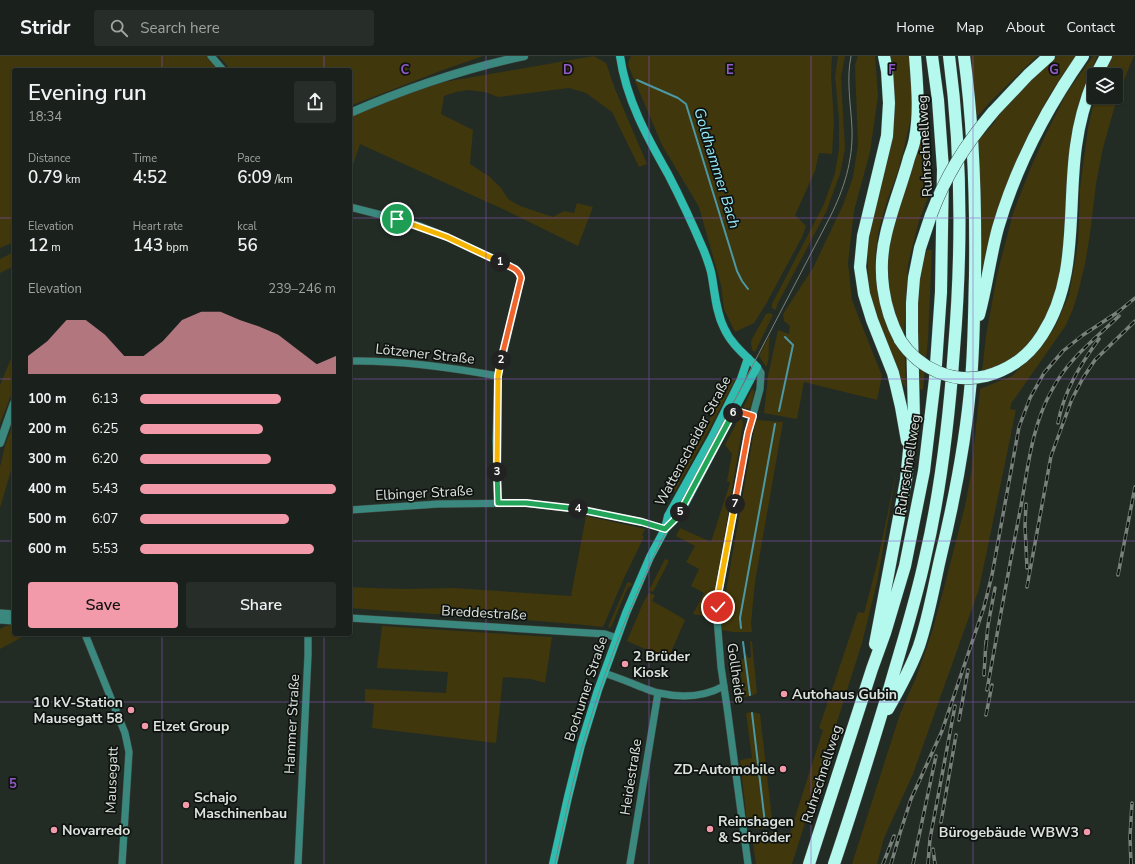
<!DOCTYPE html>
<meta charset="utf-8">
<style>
:root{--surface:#1a211c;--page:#272e29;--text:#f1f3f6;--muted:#9fa3a3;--line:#383e3b;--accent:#f39aaa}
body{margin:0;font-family:"Nunito Sans",sans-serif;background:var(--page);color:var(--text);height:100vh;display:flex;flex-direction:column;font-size:15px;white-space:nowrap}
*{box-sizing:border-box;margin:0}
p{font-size:13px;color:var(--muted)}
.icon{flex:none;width:22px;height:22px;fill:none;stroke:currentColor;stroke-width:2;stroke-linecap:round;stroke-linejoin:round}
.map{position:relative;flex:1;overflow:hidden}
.side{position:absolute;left:12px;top:12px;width:340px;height:568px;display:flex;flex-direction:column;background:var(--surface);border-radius:4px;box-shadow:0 1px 3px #0004,0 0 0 1px var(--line)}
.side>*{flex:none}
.controls{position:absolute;left:1087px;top:12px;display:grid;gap:8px}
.controls a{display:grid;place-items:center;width:36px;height:36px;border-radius:4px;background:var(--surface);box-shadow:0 1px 3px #0004,0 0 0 1px var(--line);font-size:20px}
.pin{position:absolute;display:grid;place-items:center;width:34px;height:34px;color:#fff;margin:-17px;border:2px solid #fff;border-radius:50%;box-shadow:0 1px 4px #0007}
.km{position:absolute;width:20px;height:20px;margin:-10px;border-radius:50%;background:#222;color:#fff;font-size:11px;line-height:20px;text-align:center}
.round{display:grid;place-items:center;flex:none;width:42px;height:42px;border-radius:4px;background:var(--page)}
.head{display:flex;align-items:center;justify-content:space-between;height:68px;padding:0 16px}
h1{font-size:22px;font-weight:600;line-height:30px}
.stats{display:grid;grid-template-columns:repeat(3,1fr);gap:6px;height:68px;padding:4px 16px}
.stats div{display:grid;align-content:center}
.stats b{font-size:17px;font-weight:600}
.stats small{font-size:11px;font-weight:400}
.stats p{font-size:11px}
.chart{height:112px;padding:8px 16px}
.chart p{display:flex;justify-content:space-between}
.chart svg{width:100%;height:72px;margin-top:4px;fill:var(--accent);opacity:.7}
.action{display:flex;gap:8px;margin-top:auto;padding:8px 16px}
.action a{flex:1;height:46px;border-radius:4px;background:var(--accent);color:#111;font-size:16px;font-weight:600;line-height:46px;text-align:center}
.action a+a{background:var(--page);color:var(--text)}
ul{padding:0 16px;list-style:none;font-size:13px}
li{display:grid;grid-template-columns:64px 48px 1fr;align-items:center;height:30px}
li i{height:10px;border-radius:5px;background:var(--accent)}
header{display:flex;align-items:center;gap:24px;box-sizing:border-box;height:56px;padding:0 20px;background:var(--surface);border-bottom:1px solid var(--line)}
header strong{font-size:19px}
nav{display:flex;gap:22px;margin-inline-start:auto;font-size:14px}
.search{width:280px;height:36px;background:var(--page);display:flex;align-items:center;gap:10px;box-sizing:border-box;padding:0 14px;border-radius:4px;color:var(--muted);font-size:15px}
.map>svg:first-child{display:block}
</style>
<header>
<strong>Stridr</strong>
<div class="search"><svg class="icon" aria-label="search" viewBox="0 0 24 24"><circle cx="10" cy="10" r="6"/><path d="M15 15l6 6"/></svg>Search here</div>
<nav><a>Home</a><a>Map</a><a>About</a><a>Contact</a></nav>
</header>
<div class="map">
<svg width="1135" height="808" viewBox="0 0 1135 808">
<rect width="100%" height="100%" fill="#222c25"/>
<path fill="#40370c" d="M 0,0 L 206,0 L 218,14 L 14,14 L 14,186 L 0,192 Z
M 219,0 L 483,0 L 443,14 L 350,50 L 350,14 L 231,14 Z
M 594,0 L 606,7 L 615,33 L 647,108 L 639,111 L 612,56 L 586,37 L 569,32 L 498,41 L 485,36 L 468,34 L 456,36 L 444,40 L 441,58 L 473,74 L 470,108 L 490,121 L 501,132 L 508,143 L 520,150 L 553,161 L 564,155 L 574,157 L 577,147 L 593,151 L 578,190 L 507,155 L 360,88 L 350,118 L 350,61 L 398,41 L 444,26 Z
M 631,0 L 832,0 L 831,20 L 834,66 L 832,98 L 819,97 L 815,115 L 795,159 L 806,170 L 802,181 L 766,248 L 754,267 L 735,276 L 724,253 L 721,229 L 699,151 L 662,89 L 628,9 L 629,4 Z
M 838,0 L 845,0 L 841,21 L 845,93 L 840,118 L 826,156 L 777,249 L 776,254 L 772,252 L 772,248 L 824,148 L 835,117 L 839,93 L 839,63 L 835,21 Z
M 858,0 L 875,0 L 878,40 L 870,96 L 854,155 L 848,207 L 852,244 L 882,320 L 877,344 L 804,326 L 797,363 L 764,357 L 768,320 L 778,274 L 789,278 L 790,270 L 784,265 L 783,258 L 813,212 L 843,149 L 853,121 L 858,89 L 855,9 Z
M 889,0 L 910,0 L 913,44 L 910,66 L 904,93 L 897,118 L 888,142 L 878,177 L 875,205 L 889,241 L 888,201 L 893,169 L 923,51 L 926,52 L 931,131 L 932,131 L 919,165 L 908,208 L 904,278 L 906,332 L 901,325 L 878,271 L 869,233 L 867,192 L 871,162 L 888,103 L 893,53 Z
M 970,0 L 1037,0 L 991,45 L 976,62 Z
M 1057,0 L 1076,0 C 1028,64 998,139 981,217 L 980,217 L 977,86 L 996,65 L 995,63 L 1032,24 Z
M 1093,0 L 1097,0 L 1080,42 L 1071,85 L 1063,203 L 1056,240 L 1045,266 L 1029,288 L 1019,297 L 1004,308 L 982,316 L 986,280 L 997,219 L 1013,157 L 1031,111 L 1045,80 L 1066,38 Z
M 1111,0 L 1134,0 L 1128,14 L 1114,53 L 1103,92 L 1096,128 L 1090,178 L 1085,208 L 1078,237 L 1073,253 L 1066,269 L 1013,345 L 1012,345 L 1010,353 L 1016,354 L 979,533 L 935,656 L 913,718 L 884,782 L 877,808 L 852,808 L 900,658 L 917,619 L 932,576 L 945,528 L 965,450 L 971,418 L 980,333 L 1012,320 L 1041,291 L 1055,271 L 1069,239 L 1078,187 L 1080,132 L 1088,72 L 1095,41 L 1116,41 L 1116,19 L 1103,19 Z
M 927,194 L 932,194 L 928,283 L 923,334 L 920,333 C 919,316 919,298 918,280 C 917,253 916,219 927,194 Z
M 14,196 L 14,210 L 0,217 L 0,203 Z
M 770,257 L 773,259 L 755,296 L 752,294 L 751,286 L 753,281 L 766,258 Z
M 769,280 L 770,281 C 767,291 771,302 766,311 L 759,300 Z
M 14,301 L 14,332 L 0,367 L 0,329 L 10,305 Z
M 732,323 L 735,324 L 709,374 L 675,436 L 673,434 L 673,430 L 696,389 L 730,324 Z
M 752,333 L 754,334 L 753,342 L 750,353 L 743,352 Z
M 739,362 L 742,364 L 743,368 L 719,512 L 713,542 L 707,542 L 704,560 L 693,558 L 704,537 L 691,530 L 699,513 L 686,506 L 695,490 L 676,480 L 680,472 L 711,486 L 730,427 L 727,425 L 732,398 L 725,389 Z
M 756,364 L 783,366 L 755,526 L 751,567 L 752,576 L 733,576 L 722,574 L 722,558 L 743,438 Z
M 14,365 L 14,404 L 0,452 L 0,411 L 5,390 Z
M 897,414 L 877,526 L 862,587 L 792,808 L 756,808 L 752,781 C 760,778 766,781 774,775 L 789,780 L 823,674 L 819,672 L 858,556 L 864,557 L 876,512 Z
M 586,460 L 645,473 L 642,479 L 644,481 L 624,522 L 603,571 C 519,562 434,559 350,552 L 350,531 L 371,532 L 404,533 L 454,532 L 571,540 Z
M 665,503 L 669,505 L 653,536 L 649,534 Z
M 629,526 L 632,528 L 631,530 L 628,531 L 612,569 L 610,572 L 608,571 L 627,527 Z
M 649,537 L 655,539 L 652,545 L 672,556 L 685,564 L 668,603 L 627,585 L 643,547 Z
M 14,569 L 14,578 L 26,578 L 26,579 L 0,593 L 0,573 L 6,570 Z
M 382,570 L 552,581 L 545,627 L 531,623 L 503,621 L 496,687 L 372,672 L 374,648 L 365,646 L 365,633 L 446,637 L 448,616 L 377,612 Z
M 750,585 L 752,586 L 757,637 L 751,640 L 744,641 L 739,604 L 743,603 L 744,599 L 747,599 L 748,602 L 751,601 Z
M 753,656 L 760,658 L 772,763 L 769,771 L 765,772 L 756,773 L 756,761 L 751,762 L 747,766 L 740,704 L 752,702 L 746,657 Z"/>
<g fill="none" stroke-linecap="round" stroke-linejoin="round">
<path stroke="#4c98a4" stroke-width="2" d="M 637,24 L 678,42 L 686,48 L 737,215 L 742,225 L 748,233
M 779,355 L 793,289 L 785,281
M 741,572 L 740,562 L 775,368
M 743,586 L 750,639
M 752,657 L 765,767"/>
<defs>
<path id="minor" d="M 211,0 L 223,14
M 350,151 L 397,163 L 420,170 L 447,181 L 516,213 L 520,218 L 521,222 L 498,320 L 496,385 L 498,447
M 350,305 C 400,304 449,311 498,320
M 734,354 L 753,360
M 350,454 L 438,448 L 526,447 L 584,454 L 642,466 L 665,473
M 0,557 L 14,558
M 350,562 L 605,578 L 617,582
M 0,564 L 14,565
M 85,578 L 125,677 L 129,696 L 122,808
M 604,617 C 616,621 629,626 641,631 C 647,633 653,636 659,637 C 681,642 704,641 724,630
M 298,808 L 308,599 L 308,578
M 630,808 L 658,637
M 748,808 L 727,651 L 721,611 L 717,562 L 719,534 L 748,377 L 760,333 L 761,317 L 757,311"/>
<path id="tertiary" d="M 350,57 C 407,32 463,13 524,0
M 0,387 L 14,347"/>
<path id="secondary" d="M 620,0 C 626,43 647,81 668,118 C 681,143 693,169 704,195 C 707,203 711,213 712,221 C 715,238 716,256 724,272 C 731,288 745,299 757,311 L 679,459 L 665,473
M 553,808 L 568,741 L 581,689 L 598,634 L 626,557 L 650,501 L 665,473 L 668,460 L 711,383 L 741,323 L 748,302"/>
<path id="motorway" d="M 884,0 L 887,15 L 889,47 L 887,80 L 863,180 L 860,211 L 864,238 L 872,264 L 893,317 L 901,351 L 907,385
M 1096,19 L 1106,0
M 993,56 L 1028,19 L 1049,0
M 979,259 C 987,230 990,201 998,172 C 1016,110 1046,53 1083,0
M 900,284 C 883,252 877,214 886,178 C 892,152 902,128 909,102 C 911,96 914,89 915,82 C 920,55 917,27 915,0
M 1015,307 C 1026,300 1035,290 1042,279 C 1079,222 1067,154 1076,90 C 1079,67 1085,45 1094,23
M 875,588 L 906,424 L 909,394 L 914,363 L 912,275 L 912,247 L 914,222 L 920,192 L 931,159
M 888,653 C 900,632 911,612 919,590 C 929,560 934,529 941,499 C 955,441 966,383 971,324 C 974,290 974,255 975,220 C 976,147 974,73 964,0
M 809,808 L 872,613 L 885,577 L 905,510 L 924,415 L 935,323 L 941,236 L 943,113 L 938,44 L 932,0
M 834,808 C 854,749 872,690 890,630 C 902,588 916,545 925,502 C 941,434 949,364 954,293 C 962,196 962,97 949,0"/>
</defs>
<use href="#minor" stroke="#404942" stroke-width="8"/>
<use href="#tertiary" stroke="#404942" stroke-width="9"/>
<use href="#secondary" stroke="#404942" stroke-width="9"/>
<use href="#motorway" stroke="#404942" stroke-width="13"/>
<use href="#minor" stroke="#3a887e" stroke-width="7"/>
<use href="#tertiary" stroke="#3a887e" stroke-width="8"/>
<use href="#secondary" stroke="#2fbdaf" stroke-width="8"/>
<use href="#motorway" stroke="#b4f8ee" stroke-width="12"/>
<path stroke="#79817b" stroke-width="1" d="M 555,808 C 563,770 571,733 581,695 C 601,623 628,553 661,485 L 830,161 C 844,133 853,105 852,73 C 851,49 846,24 851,0"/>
<defs>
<path id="rail" d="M 1058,367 C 1064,335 1080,309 1099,283
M 1026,448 L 1025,470 L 1027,512
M 1118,519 L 1135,431
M 1027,531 L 1051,400 L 1072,343 L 1083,322 L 1095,304 L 1135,265
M 986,590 L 988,569 L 995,532
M 984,619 L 986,585
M 987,634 C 998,573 1009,511 1021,450 C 1028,411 1032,369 1052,334 C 1067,304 1095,283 1119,260
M 986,659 L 992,629
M 959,664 L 968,614
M 941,766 L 956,679
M 933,793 L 935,808
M 883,808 L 894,780
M 891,808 L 900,777 L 911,743 L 942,675 L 984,551 L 992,519 L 1019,371 L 1030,342 L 1044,317 L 1063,295 L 1083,279 L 1118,256 L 1135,242
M 913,808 L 936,700
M 928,808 L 930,783 L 955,650
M 1131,808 L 1130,781 L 1132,747"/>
</defs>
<use href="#rail" stroke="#79817b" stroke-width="3.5"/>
<use href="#rail" stroke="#0f1310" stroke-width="2" stroke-dasharray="6" stroke-linecap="butt"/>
<defs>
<path id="motorway-bridge" d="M 931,159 C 946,119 965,89 993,56
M 900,284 C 919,313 953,328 986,320 C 997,317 1006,313 1015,307"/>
</defs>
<use href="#motorway-bridge" stroke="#404942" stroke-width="13" stroke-linecap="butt"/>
<use href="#motorway-bridge" stroke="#b4f8ee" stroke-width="12"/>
</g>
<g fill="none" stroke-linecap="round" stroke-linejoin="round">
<defs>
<path id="split-1" d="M 397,163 L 447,181 L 500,206"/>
<path id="split-2" d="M 500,206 C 508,210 519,212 521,222 L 501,304"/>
<path id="split-3" d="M 497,416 L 498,320 L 501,304"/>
<path id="split-4" d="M 497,416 L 498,447 L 526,447 L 578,453"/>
<path id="split-5" d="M 578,453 L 642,466 L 665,473 L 679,459 L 680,456"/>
<path id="split-6" d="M 680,456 L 733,357"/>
<path id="split-7" d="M 733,357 L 734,354 L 753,360 L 748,377 L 735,448"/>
<path id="split-8" d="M 718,551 L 719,534 L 735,448"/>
</defs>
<use href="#split-1" stroke="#fff" stroke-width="8"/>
<use href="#split-2" stroke="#fff" stroke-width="8"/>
<use href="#split-3" stroke="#fff" stroke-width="8"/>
<use href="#split-4" stroke="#fff" stroke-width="8"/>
<use href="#split-5" stroke="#fff" stroke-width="8"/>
<use href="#split-6" stroke="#fff" stroke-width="8"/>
<use href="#split-7" stroke="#fff" stroke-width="8"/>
<use href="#split-8" stroke="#fff" stroke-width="8"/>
<use href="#split-1" stroke="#f5b400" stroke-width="5"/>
<use href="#split-2" stroke="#f0652b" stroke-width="5"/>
<use href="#split-3" stroke="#f5b400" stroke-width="5"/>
<use href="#split-4" stroke="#22a559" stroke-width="5"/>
<use href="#split-5" stroke="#22a559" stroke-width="5"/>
<use href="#split-6" stroke="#22a559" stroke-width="5"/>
<use href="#split-7" stroke="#f0652b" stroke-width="5"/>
<use href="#split-8" stroke="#f5b400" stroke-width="5"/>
</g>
<path fill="none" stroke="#9359c6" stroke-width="1" stroke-opacity="0.55" d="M 162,0 L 162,14M 324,0 L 324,14M 486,0 L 486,808M 649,0 L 649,808M 811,0 L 811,808M 973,0 L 973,808M 0,162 L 14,162M 350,162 L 1135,162M 0,323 L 14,323M 350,323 L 1135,323M 0,485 L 14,485M 350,485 L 1135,485M 162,578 L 162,808M 324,578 L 324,808M 0,646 L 1135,646"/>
<g fill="#f39aaa" stroke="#0f1310" stroke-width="1.5">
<circle cx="625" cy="608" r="4"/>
<circle cx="784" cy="638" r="4"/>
<circle cx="131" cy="654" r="4"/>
<circle cx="145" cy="670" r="4"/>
<circle cx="783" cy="713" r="4"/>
<circle cx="186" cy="749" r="4"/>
<circle cx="710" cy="773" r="4"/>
<circle cx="54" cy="774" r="4"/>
<circle cx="1087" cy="776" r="4"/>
</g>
<g text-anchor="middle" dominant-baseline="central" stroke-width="3.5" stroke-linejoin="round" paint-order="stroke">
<g font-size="14" fill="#dbe1dd" stroke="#0f1310">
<text transform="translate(925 90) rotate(-93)">Ruhrschnellweg</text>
<text transform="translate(425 298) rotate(6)">Lötzener Straße</text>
<text transform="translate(693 385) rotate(-62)">Wattenscheider Straße</text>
<text transform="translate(908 409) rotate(-81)">Ruhrschnellweg</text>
<text transform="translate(424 437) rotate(-3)">Elbinger Straße</text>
<text transform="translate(484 557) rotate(3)">Breddestraße</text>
<text transform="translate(736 617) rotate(82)">Gollheide</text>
<text transform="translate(586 633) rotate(-72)">Bochumer Straße</text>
<text transform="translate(292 668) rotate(-87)">Hammer Straße</text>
<text transform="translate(822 718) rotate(-72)">Ruhrschnellweg</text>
<text transform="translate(631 721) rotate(-81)">Heidestraße</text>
<text transform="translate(112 724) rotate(-88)">Mausegatt</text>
</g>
<g font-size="14" font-weight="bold" fill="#dbe1dd" stroke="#0f1310" text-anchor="start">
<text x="633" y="600">2 Brüder<tspan x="633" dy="16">Kiosk</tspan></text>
<text x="792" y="638">Autohaus Gubin</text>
<text x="123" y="646" text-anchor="end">10 kV-Station<tspan x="123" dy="16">Mausegatt 58</tspan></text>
<text x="153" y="670">Elzet Group</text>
<text x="775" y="713" text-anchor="end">ZD-Automobile</text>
<text x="194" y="741">Schajo<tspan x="194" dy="16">Maschinenbau</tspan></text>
<text x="718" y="765">Reinshagen<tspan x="718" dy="16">&amp; Schröder</tspan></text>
<text x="62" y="774">Novarredo</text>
<text x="1079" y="776" text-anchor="end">Bürogebäude WBW3</text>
</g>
<g font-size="15" font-style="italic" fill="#95e9fd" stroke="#0f1310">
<text transform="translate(717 112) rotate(73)">Goldhammer Bach</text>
</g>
</g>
<g font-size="13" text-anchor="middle" font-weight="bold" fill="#9359c6" stroke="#0f1310" stroke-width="3.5" stroke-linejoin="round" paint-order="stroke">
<text x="405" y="18">C</text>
<text x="568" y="18">D</text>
<text x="730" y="18">E</text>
<text x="892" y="18">F</text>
<text x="1054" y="18">G</text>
<text x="13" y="732">5</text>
</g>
</svg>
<div class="controls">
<a><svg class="icon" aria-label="layers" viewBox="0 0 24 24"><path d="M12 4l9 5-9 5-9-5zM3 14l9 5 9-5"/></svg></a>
</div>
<div class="pin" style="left:397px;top:163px;background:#1e9e55"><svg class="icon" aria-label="arrive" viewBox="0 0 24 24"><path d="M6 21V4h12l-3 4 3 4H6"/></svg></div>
<div class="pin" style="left:718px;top:551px;background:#d93025"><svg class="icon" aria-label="check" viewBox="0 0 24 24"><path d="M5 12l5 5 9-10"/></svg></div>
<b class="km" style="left:500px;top:206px">1</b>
<b class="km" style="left:501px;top:304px">2</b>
<b class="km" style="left:497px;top:416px">3</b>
<b class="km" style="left:578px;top:453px">4</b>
<b class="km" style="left:680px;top:456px">5</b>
<b class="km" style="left:733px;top:357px">6</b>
<b class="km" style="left:735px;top:448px">7</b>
<section class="side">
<div class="head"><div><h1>Evening run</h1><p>18:34</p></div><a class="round"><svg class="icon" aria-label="share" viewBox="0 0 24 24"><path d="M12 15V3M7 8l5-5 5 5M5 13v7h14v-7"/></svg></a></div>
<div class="stats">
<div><p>Distance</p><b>0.79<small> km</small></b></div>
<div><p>Time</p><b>4:52</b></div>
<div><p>Pace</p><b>6:09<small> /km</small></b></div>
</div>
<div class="stats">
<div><p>Elevation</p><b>12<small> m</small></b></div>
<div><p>Heart rate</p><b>143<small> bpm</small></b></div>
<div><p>kcal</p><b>56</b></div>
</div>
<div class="chart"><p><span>Elevation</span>239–246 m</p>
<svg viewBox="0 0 160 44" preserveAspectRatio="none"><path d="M0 44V33L10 24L20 11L30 11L40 20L50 33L60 33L70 24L80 11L90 6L100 6L110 11L120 15L130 20L140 29L150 38L160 33V44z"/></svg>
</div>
<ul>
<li><b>100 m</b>6:13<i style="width:72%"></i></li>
<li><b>200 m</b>6:25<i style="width:63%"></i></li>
<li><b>300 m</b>6:20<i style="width:67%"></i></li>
<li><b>400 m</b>5:43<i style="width:100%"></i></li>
<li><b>500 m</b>6:07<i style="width:76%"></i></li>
<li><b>600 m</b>5:53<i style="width:89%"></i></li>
</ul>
<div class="action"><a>Save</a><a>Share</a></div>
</section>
</div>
